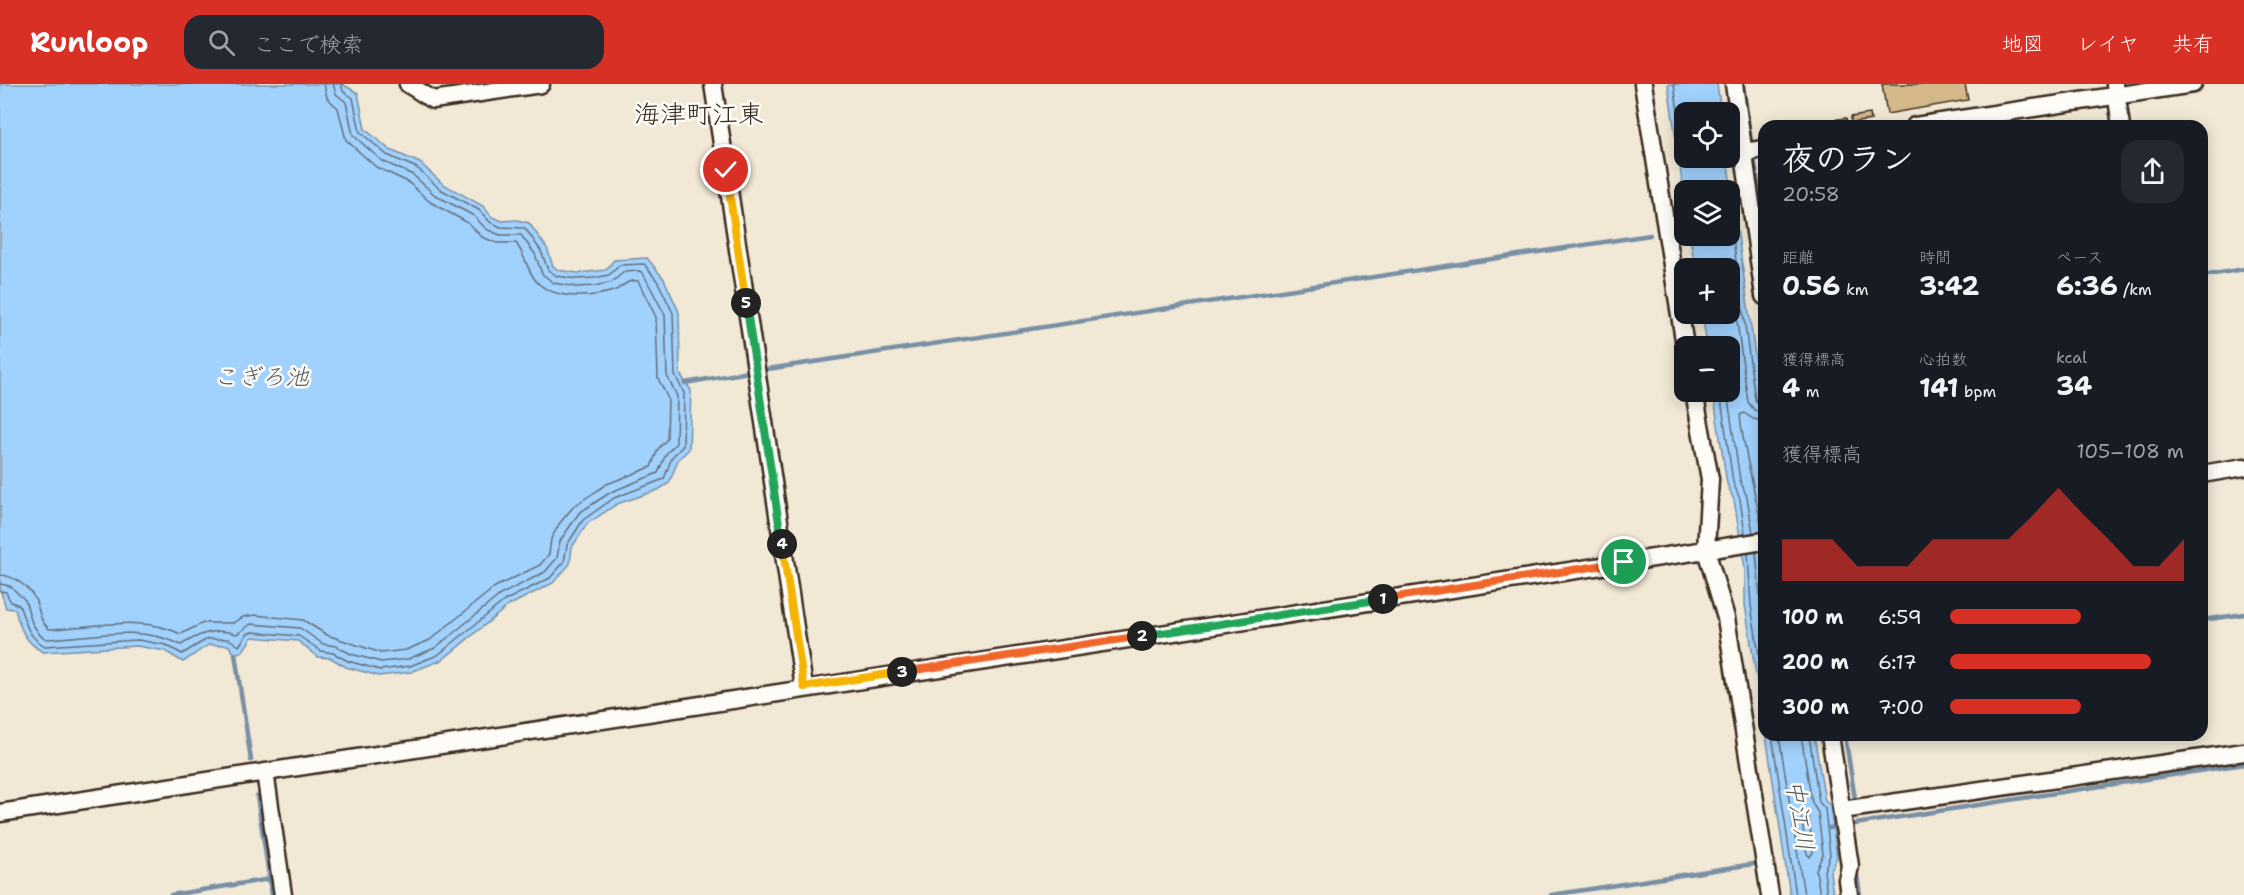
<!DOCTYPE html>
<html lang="ja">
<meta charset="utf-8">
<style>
:root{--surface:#171b24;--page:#242831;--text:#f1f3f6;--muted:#9ea1a6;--accent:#d93025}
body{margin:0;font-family:"Shantell Sans","Klee One",sans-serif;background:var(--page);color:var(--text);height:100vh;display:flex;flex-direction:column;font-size:22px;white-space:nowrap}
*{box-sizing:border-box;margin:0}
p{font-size:20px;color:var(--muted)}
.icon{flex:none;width:33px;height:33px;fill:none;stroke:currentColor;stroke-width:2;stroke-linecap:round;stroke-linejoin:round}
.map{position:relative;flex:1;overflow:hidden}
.panel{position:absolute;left:1758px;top:36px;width:450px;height:621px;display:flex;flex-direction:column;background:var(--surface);border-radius:18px;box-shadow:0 3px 15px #0003}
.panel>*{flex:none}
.controls{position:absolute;left:1674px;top:18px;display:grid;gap:12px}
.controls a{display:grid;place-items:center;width:66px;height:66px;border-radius:12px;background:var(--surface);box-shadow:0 3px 15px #0003;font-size:30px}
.pin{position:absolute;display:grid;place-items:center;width:51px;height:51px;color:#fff;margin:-26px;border:3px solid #fff;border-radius:50%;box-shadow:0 2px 6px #0007}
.km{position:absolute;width:30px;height:30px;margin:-15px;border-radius:50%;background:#222;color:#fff;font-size:16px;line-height:30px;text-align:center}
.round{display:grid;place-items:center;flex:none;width:63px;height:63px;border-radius:18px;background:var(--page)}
.head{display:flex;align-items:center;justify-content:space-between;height:102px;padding:0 24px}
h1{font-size:33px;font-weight:700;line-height:45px}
.metrics{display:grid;grid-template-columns:repeat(3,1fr);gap:9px;height:102px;padding:6px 24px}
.metrics div{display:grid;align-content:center}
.metrics b{font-size:26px;font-weight:700}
.metrics small{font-size:16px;font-weight:400}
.metrics p{font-size:16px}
.chart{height:168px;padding:12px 24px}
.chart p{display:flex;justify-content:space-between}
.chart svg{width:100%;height:108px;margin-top:6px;fill:var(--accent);opacity:.7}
ul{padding:0 24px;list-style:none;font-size:20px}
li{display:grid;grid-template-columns:96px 72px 1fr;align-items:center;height:45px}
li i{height:15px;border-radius:8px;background:var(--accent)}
header{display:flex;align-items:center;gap:36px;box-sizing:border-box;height:84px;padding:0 30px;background:var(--accent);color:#fff}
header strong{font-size:28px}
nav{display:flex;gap:33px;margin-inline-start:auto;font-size:21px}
.search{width:420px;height:54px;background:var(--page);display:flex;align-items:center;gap:15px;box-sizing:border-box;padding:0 21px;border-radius:18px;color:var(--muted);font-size:22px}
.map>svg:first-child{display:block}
</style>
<header>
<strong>Runloop</strong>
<div class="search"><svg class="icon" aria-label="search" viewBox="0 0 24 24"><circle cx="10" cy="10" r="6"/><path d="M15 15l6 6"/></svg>ここで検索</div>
<nav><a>地図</a><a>レイヤ</a><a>共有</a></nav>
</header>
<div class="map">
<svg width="2244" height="811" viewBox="0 0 2244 811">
<rect width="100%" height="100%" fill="#f1e8d6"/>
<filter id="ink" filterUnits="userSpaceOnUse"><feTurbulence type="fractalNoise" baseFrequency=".0167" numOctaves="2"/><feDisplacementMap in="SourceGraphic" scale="12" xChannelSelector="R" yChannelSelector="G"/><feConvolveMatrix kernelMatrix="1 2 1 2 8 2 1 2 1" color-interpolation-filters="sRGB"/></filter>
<g filter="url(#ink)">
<path fill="#a1d2fe" stroke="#788fa4" stroke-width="1.5" d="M 0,0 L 342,0 L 358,9 L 365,45 L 390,66 L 420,79 L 443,100 L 483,122 L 492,133 L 502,137 L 517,136 L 529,139 L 547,164 L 553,182 L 558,186 L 578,189 L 606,186 L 614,176 L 647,174 L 664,195 L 679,228 L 680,290 L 691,306 L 689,365 L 678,376 L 669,399 L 658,406 L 617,420 L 587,440 L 572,463 L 570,480 L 553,499 L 508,522 L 442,576 L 411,588 L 379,592 L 346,583 L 331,574 L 318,573 L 298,557 L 252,553 L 243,567 L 235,570 L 228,561 L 208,561 L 183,578 L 165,567 L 137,562 L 43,568 C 25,558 20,545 15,525 L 6,524 L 0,505 Z
M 1668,0 L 1717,0 L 1721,28 L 1684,28 L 1684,74 L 1727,74 L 1764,335 L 1764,641 L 1745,521 L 1745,485 L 1734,416 L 1727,400 L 1713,308 L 1730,308 L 1730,262 L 1707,262 L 1702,230 L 1730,230 L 1730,184 L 1695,184 L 1690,152 L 1730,152 L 1730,106 L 1684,106 L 1684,111 Z
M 1766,651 L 1814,651 L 1825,717 L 1830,721 L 1837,773 L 1830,788 L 1833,811 L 1790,811 Z"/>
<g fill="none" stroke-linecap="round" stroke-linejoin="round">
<path stroke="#646d78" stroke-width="1.5" d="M 1674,0 L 1684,70
M 1730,133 L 1755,315 L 1758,320 L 1764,321
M 1730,187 L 1748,318 L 1754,326 L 1764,328
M 1720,308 L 1733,398 L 1740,415 L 1745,450
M 1727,308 L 1740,396 L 1747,413 L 1753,449
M 1762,447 C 1756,408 1744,371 1740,331 L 1744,329 L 1753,335 L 1764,337
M 1756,468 L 1764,553
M 1748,469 L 1751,521 L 1764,602
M 0,491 C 13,491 29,503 35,515 C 40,526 39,537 49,545 C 91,544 141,530 181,550 L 203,539 L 233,539 L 243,533 L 255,531 L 303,536 L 327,551 L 381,569 L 406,566 L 430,556 L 495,503 L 540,481 L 549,470 L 551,455 L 559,440 L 574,422 L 607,400 L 651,383 L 658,365 L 667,355 L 668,315 L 658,294 L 656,233 L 638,197 C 626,195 623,204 613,207 C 591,214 553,216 536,197 C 527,186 525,171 516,159 L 497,159 L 482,153 L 468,139 L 430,118 L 408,98 L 376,83 L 346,56 L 338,24 L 327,14 L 324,0
M 0,500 L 10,502 L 25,516 L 32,539 L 40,551 L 46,555 C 92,553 140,540 181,561 C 199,550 216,543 237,550 L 251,540 L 300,544 L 323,560 L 336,562 L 351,570 L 381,578 L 408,575 L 435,564 L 500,511 L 545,488 L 557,474 L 560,457 L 579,429 L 611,408 L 658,389 L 666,370 L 676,359 L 677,312 L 667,292 L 665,231 L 644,191 L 640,187 L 624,188 L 612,198 L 595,202 L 576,203 L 554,199 L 542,190 L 535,170 L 521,151 L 500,151 L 486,145 L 474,132 L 435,111 L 413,91 L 382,77 L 353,51 L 346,18 L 336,10 L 333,0
M 0,507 L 6,508 L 11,518 L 19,521 C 26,538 27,553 45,562 L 138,556 L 166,561 L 182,570 L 207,555 L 229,555 L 239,562 L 247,550 L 252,548 L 299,552 L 321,567 L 333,569 L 348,577 L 380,586 L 410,582 L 438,571 L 504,517 L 550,494 L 564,478 L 567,461 L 583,436 L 614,414 L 664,395 L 672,373 L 683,362 L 684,309 L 675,291 L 673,229 L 658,198 L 644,180 L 620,181 L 609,191 L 594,194 L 577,195 L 557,192 L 548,186 L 541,167 L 525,144 L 501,143 L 490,138 L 479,126 L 440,105 L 417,84 L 387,71 L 360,48 L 353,14 L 343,7 L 341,0
M 1772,651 L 1796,811
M 1779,651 L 1804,811
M 1801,651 L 1812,719 L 1818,729 L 1823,770 L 1816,786 L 1820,811
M 1809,651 L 1819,718 L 1825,725 L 1830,771 L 1824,787 L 1827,811
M 1804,728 L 1809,734 L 1813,768 L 1810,773 L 1807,770 L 1801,732 Z"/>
<path stroke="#788fa4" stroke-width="4.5" d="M 1743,0 L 1751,58
M 1754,74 L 1764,135
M 2202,192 L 2244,185
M 761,286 L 1650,151
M 685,299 L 749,288
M 2202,536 L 2244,530
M 235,570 L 251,676
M 1845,651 L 1855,715
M 257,712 L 272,811
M 1829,744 L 2244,680
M 1856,784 L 1860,811
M 171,811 L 270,795
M 1551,811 L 1760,779"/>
</g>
<path fill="#d5b88a" stroke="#3b2a1e" stroke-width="1.5" d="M 1882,0 L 1965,0 L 1968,16 L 1887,30 Z
M 1870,30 L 1871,36 L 1851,39 L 1851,33 Z
M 1846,34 L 1847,39 L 1831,42 L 1830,36 Z"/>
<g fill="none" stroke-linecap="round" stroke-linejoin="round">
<defs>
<path id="minor" d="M 408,0 L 433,16 L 541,0
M 713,0 L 804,603
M 1643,0 L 1685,262
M 1734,0 L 1764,212
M 2115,1 L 2121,42
M 1915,42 L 2193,0
M 1744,68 L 1764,65
M 1694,308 L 1710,395 L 1706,466 L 1726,534 L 1770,811
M 2202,390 L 2244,383
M 1830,651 L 1850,782 L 1847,796 L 1849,811
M 265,688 L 283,811
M 1842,726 L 2244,668
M 0,729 L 1764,457"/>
</defs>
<use href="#minor" stroke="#3b2a1e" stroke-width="21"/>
<use href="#minor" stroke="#fdfcf7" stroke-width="16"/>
</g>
</g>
<g fill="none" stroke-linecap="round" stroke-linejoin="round" filter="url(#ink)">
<defs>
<path id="split-1" d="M 1383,515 L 1624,478"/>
<path id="split-2" d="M 1142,552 L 1383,515"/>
<path id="split-3" d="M 902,588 L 1142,552"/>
<path id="split-4" d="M 782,460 L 804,603 L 902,588"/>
<path id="split-5" d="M 746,219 L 782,460"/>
<path id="split-6" d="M 726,86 L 746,219"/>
</defs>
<use href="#split-1" stroke="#fff" stroke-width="12"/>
<use href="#split-2" stroke="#fff" stroke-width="12"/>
<use href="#split-3" stroke="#fff" stroke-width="12"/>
<use href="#split-4" stroke="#fff" stroke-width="12"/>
<use href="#split-5" stroke="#fff" stroke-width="12"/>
<use href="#split-6" stroke="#fff" stroke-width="12"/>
<use href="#split-1" stroke="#f0652b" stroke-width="8"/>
<use href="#split-2" stroke="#22a559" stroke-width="8"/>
<use href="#split-3" stroke="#f0652b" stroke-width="8"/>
<use href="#split-4" stroke="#f5b400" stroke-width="8"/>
<use href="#split-5" stroke="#22a559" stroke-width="8"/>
<use href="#split-6" stroke="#f5b400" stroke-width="8"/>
</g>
<g text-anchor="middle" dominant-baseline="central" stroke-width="5" stroke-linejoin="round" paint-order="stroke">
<g font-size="24" font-style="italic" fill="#5a5c61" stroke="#fdfcf7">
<text x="261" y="293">こぎろ池</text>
<text transform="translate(1800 731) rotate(81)">中江川</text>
</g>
<g font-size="26" fill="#3b2a1e" stroke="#fdfcf7">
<text x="699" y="29">海津町江東</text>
</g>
</g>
</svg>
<div class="controls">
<a><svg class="icon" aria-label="locate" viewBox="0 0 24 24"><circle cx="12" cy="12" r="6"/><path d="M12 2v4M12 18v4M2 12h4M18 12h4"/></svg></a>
<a><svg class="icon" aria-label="layers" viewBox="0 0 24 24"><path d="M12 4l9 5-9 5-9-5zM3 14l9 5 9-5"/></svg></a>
<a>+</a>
<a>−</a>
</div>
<div class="pin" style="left:1624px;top:478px;background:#1e9e55"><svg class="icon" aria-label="arrive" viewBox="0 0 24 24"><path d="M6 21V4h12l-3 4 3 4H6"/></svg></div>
<div class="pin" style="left:726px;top:86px;background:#d93025"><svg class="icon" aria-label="check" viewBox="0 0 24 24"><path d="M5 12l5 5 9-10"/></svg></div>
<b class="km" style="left:1383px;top:515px">1</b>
<b class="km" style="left:1142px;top:552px">2</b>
<b class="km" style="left:902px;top:588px">3</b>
<b class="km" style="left:782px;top:460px">4</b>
<b class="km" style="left:746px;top:219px">5</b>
<section class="panel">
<div class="head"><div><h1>夜のラン</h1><p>20:58</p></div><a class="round"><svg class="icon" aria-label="share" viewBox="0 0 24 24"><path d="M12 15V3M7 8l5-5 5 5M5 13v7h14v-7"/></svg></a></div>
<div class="metrics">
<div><p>距離</p><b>0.56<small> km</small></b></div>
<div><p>時間</p><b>3:42</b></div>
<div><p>ペース</p><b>6:36<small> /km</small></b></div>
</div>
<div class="metrics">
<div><p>獲得標高</p><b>4<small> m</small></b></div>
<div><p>心拍数</p><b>141<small> bpm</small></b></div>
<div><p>kcal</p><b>34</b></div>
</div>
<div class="chart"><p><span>獲得標高</span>105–108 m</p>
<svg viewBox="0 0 160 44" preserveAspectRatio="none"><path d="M0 44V27L10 27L20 27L30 38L40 38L50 38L60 27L70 27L80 27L90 27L100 17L110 6L120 17L130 27L140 38L150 38L160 27V44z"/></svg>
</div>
<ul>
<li><b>100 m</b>6:59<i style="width:56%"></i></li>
<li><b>200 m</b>6:17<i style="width:86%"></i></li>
<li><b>300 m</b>7:00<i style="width:56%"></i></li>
</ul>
</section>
</div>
